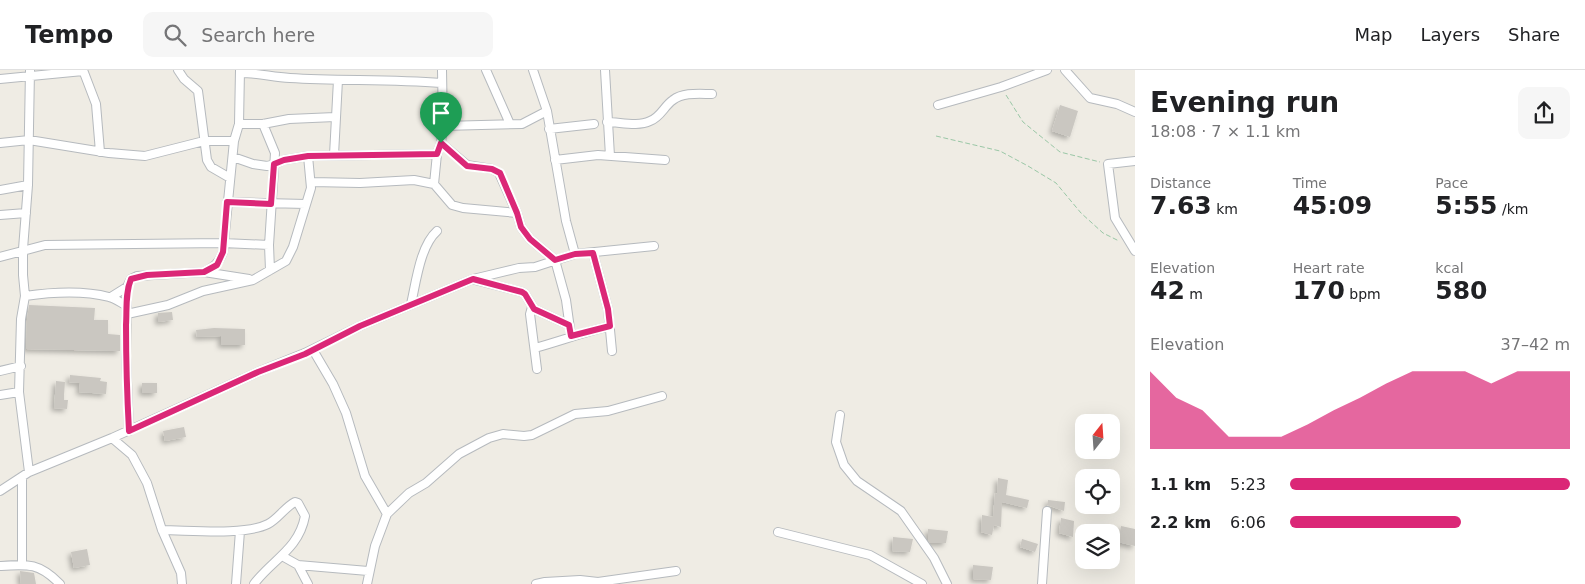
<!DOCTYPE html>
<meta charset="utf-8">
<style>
:root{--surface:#fff;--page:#f6f6f6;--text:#202124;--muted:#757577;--line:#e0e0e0;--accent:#db2777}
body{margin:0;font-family:"DejaVu Sans",sans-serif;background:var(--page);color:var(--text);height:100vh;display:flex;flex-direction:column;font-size:19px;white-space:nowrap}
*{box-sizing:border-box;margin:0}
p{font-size:16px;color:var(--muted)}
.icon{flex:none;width:28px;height:28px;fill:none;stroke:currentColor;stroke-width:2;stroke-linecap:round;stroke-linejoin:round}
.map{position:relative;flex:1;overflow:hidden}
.side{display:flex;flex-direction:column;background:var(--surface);width:450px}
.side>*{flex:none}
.needle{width:32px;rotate:17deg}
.tools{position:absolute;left:1075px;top:344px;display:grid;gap:10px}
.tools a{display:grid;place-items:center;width:45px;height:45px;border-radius:10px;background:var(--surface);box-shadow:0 5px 20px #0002;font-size:25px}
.pin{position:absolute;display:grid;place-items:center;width:42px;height:42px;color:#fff;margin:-51px -21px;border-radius:50% 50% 50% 0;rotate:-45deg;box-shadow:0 0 5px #0007}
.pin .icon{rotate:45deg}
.round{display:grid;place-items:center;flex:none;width:52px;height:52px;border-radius:10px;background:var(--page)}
.summary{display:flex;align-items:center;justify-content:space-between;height:85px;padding:0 15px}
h1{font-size:28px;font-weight:600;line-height:38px}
.figures{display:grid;grid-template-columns:repeat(3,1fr);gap:8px;height:85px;padding:5px 15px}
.figures div{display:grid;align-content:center}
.figures b{font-size:25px;font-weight:600}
.figures small{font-size:14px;font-weight:400}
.figures p{font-size:14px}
.chart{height:140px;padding:10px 15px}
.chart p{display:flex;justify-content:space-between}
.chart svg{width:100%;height:90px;margin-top:5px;fill:var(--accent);opacity:.7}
ul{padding:0 15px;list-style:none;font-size:16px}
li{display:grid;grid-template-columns:80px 60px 1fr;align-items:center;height:38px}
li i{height:12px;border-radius:6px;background:var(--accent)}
header{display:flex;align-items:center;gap:30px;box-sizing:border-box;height:70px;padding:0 25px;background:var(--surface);border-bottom:1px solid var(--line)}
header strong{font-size:24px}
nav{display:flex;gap:28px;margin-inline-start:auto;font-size:18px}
.search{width:350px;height:45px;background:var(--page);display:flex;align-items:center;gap:12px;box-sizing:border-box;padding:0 18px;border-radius:10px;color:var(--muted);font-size:19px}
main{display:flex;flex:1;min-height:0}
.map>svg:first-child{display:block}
</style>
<header>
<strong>Tempo</strong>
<div class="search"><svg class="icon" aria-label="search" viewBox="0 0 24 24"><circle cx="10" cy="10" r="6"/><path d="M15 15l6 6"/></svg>Search here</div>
<nav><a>Map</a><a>Layers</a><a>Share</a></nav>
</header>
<main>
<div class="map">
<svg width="1135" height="514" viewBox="0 0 1135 514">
<defs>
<filter id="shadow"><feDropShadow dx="-3" dy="3" stdDeviation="2.5" flood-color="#0004"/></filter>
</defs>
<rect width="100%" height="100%" fill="#efece4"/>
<path fill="#cac7c1" filter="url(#shadow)" d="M 1060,35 L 1078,41 L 1070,67 L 1052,61 Z
M 29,235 L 95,238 L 94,250 L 108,250 L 108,264 L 120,265 L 120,281 L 26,279 L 27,250 Z
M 172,242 L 173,250 L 158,252 L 158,243 Z
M 214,258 L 245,259 L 245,275 L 221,275 L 221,266 L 197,267 L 196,260 Z
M 70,305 L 101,308 L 100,311 L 107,312 L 106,324 L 79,322 L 80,313 L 69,312 Z
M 56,311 L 65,312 L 64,325 L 64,330 L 68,330 L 67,339 L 54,338 Z
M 142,313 L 157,313 L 157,323 L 142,323 Z
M 184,357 L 186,367 L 165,371 L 163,361 Z
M 998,408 L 1008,410 L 1006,425 L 1029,430 L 1027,438 L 1002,432 L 1001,457 L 994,455 L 992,465 L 981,462 L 982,445 L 993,447 L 995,423 L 997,424 Z
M 1048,430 L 1065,432 L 1064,441 L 1047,435 Z
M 1061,448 L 1074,451 L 1073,467 L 1059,463 Z
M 1121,456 L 1135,459 L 1135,476 L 1118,472 Z
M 928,459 L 948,461 L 946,473 L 930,473 L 928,470 Z
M 893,467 L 913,469 L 910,482 L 892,481 Z
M 1022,469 L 1038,474 L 1035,482 L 1020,477 Z
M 87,479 L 90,495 L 74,498 L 71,482 Z
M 973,495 L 993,497 L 991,510 L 973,509 Z
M 20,501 L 34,503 L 36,514 L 21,514 Z"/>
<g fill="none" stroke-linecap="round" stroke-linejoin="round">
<defs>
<path id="minor" d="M 83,0 L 96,34 L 100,82
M 178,0 L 184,9 L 198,21 L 207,90 L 211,97 L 230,108
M 486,0 L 510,54
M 533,0 L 547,41 L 566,151 L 575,184
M 605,0 L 610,86
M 1065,0 L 1090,28 L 1117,34 L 1135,42
M 240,3 C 258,3 272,7 290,8 C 340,11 391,9 441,13
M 0,9 L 83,1
M 938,35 L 1001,17 L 1047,0
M 607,52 C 620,52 638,57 650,51 C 661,47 664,36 673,30 C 683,22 700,24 712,24
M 239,54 L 263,54 L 289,49 L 335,47
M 263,54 L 275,83 L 269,175 L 270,200
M 443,56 L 522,54 L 547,41
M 549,59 L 594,54
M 0,73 L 29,70 L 109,83 L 145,86 L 204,71 L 234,71
M 441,73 L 467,95 L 492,99 L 499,103 L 517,143 L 521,157 L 530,169 L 555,190 L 566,230 L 571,266
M 334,85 L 338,10
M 233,87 L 253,94 L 267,96 L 275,94 L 284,90 L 308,86 L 437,84
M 555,90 L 598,85 L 665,90
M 1135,91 L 1108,94 L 1115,148 L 1135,181
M 312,112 L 360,113 L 414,110 L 434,114 L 452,135 L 463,138 L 517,143
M 434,114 L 437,84 L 441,73 L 443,56 L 442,0
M 0,120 L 28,115
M 227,132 L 306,134
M 0,145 L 26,143
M 593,183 L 608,239 L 612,281
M 0,187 L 45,175 L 223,173 L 269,175
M 204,202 L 249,209
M 475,210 L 522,222 L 525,224 L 534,239 L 569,255
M 25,226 C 53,222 82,220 109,227 C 115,228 121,233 127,236
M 111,227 L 127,217
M 411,234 C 416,213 420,176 437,161
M 532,237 L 530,244 L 537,299
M 127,244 L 168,235 L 203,221 L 253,210 L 286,191 L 293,177 L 311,118 L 308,86
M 535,278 C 560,271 585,262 610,256
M 313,280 L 333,314 L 346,343 L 365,406 L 387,444
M 0,301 L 21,296
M 0,325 L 19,322
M 840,345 L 836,372 L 844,395 L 857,411 L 901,441 L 934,488 L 947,514
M 129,361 L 126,286 L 127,217 L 131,209 L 137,206 L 204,202 C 214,197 219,193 223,182 L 234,71 L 239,54 L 240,0
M 112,368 L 132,385 L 147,413 L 162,460 L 181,503 L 182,514
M 29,402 L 19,322 L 21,249 L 25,226 L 23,205 L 23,179 L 28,115 L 30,0
M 22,407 L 22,494
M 0,421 L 29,402 L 112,368 L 258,302 L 305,283 L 360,256 L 473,209 L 519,198 L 535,197 L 575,184 L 654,176
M 162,460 C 189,460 244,466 268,454 C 278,449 285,437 295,432 L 298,433 L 305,446 C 299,479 272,490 254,514
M 778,462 L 870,485 L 922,514
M 282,486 L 298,495 L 368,501
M 298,495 L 308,514
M 0,496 C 29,494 39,493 60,514
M 236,514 L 240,461
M 367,514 L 375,476 L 387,444 L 409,423 L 426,413 L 459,384 L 489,368 L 503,364 L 524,366 L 532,365 L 575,344 L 608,341 L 662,326
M 536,514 L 545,512 L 580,510 L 598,512 L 676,501
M 1042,514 L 1047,441"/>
</defs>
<use href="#minor" stroke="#b6babe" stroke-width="10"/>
<path stroke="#9ac7a6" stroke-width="1" stroke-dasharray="5 2.5" stroke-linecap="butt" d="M 1006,25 L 1023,52 L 1060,82 L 1100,92
M 936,66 L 1000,81 L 1028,96 L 1056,113 L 1081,143 L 1103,163 L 1119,171"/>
<use href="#minor" stroke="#fff" stroke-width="8"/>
</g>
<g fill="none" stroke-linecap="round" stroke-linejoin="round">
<defs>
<path id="route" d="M 441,73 L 467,96 L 492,99 L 500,103 L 517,143 L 521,157 L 530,169 L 555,190 L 575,184 L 593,183 L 608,239 L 610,256 L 571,266 L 569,255 L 534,239 L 525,224 L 522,222 L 473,209 L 360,256 L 305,284 L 258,302 L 129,361 C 127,325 126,290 126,255 C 127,240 125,223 131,209 L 147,205 L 204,202 L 217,195 L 223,182 L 227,132 L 271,134 L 274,94 L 284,90 L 308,86 L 437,84 Z"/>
</defs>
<use href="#route" stroke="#fff" stroke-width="10"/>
<use href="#route" stroke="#db2777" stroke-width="6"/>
</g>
</svg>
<div class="tools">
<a><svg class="needle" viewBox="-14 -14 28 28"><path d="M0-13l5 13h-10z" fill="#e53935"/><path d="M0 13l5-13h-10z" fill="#757577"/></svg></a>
<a><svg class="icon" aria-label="locate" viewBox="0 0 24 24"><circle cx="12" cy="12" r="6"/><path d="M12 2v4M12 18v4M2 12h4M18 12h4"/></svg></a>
<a><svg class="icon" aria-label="layers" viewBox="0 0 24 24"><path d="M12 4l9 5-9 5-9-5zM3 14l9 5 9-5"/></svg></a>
</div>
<div class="pin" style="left:441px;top:73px;background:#1e9e55"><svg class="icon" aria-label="arrive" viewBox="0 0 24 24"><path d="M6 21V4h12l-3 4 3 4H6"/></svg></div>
</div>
<section class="side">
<div class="summary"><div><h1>Evening run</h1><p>18:08 · 7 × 1.1 km</p></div><a class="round"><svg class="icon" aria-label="share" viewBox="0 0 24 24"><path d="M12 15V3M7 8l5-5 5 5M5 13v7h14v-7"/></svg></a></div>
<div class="figures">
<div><p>Distance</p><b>7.63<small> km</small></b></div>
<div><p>Time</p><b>45:09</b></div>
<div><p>Pace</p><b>5:55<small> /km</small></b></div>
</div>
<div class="figures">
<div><p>Elevation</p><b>42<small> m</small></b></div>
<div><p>Heart rate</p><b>170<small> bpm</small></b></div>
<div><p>kcal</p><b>580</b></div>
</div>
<div class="chart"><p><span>Elevation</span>37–42 m</p>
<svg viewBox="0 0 160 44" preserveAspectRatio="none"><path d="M0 44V6L10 19L20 25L30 38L40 38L50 38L60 32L70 25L80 19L90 12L100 6L110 6L120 6L130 12L140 6L150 6L160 6V44z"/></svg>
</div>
<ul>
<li><b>1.1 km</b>5:23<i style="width:100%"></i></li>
<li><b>2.2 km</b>6:06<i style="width:61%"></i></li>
</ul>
</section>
</main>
